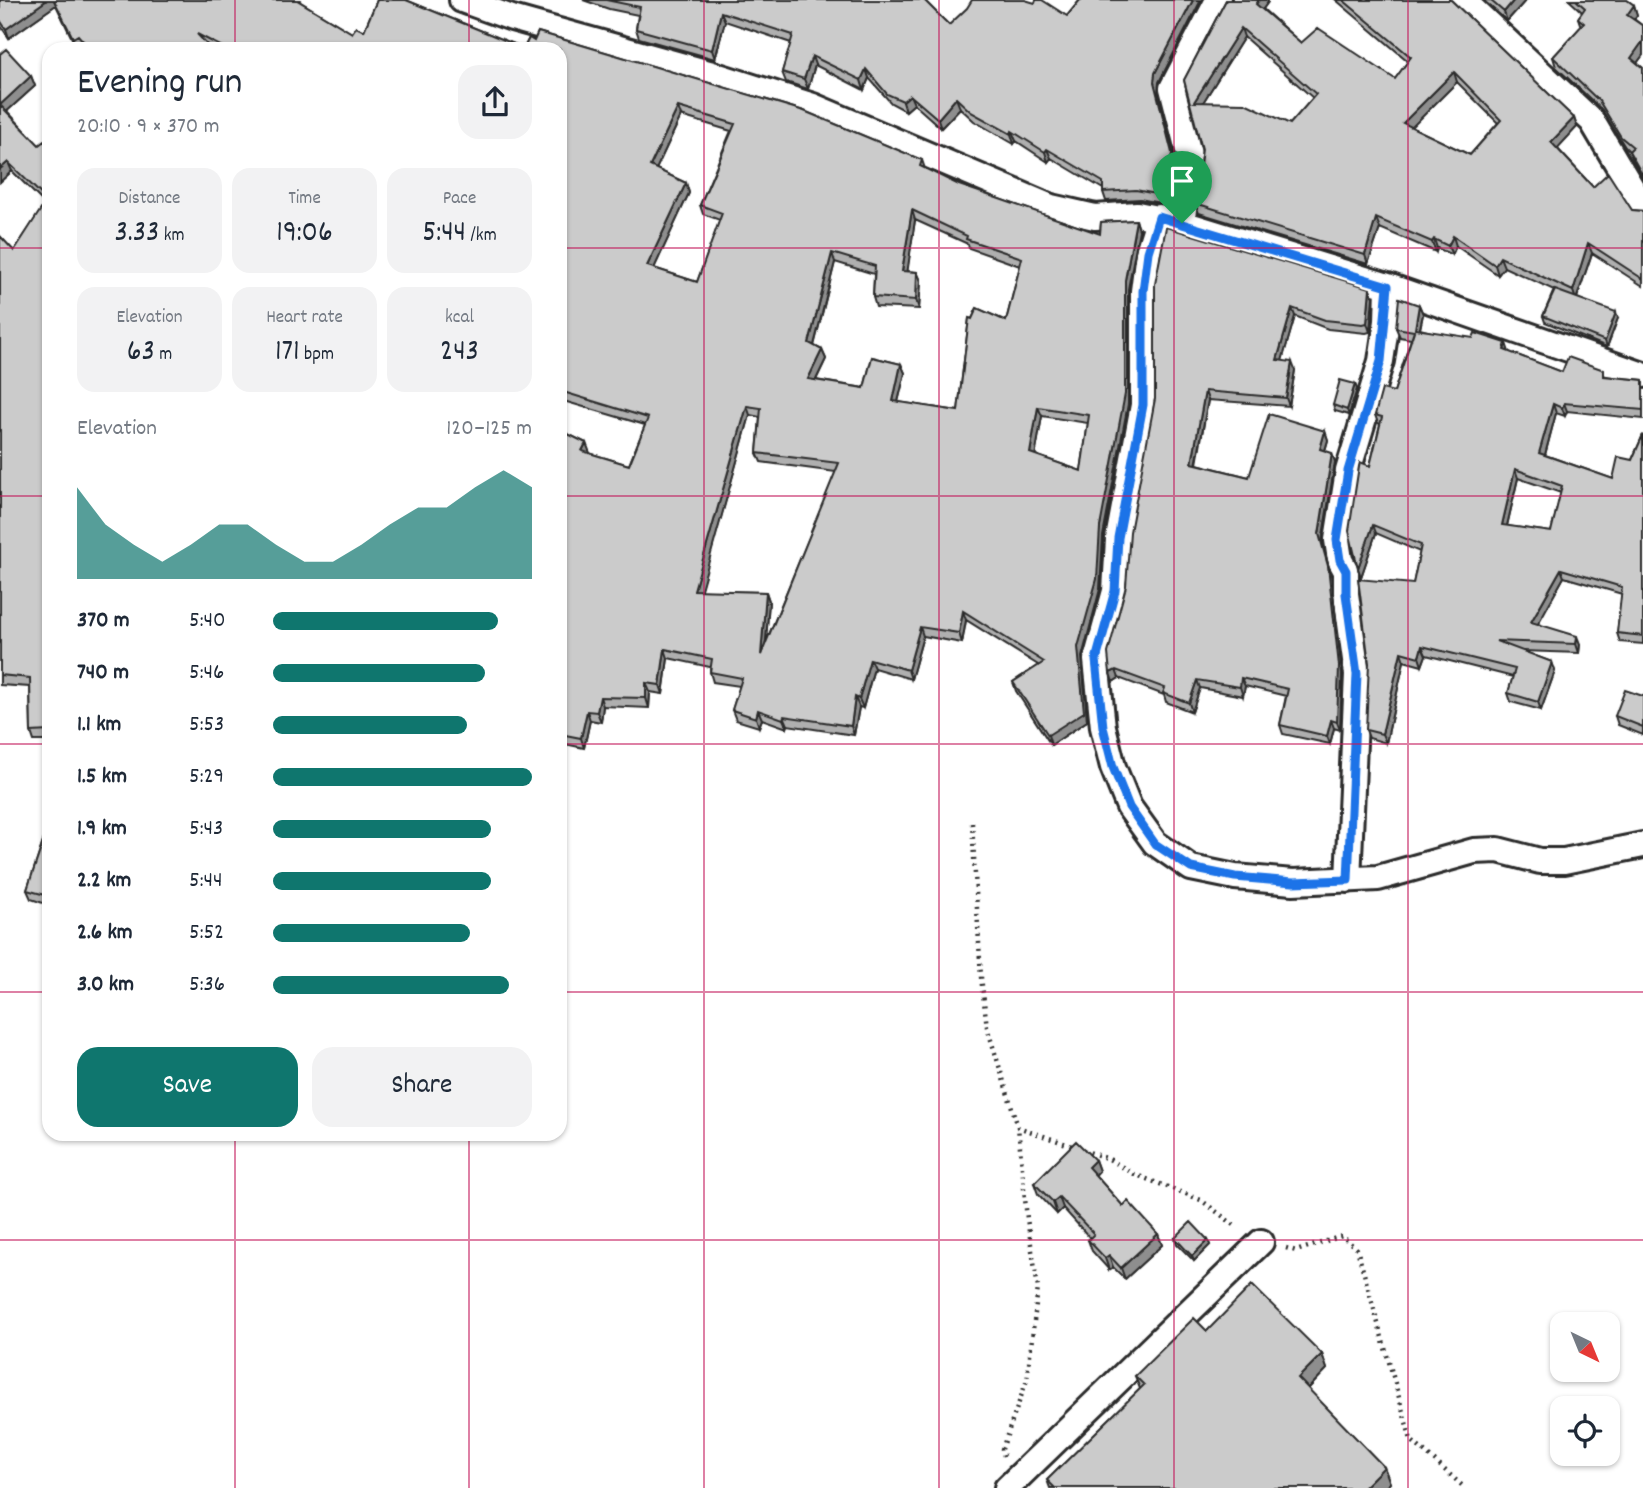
<!DOCTYPE html>
<meta charset="utf-8">
<style>
:root{--surface:#fff;--page:#f2f2f3;--text:#1f2937;--muted:#747a83;--accent:#0f766e}
body{margin:0;font-family:Dekko,sans-serif;background:var(--page);color:var(--text);height:100vh;display:flex;flex-direction:column;font-size:26px;white-space:nowrap}
*{box-sizing:border-box;margin:0}
p{font-size:23px;color:var(--muted)}
.icon{flex:none;width:38px;height:38px;fill:none;stroke:currentColor;stroke-width:2;stroke-linecap:round;stroke-linejoin:round}
.map{position:relative;flex:1;overflow:hidden}
.drawer{position:absolute;left:42px;top:42px;width:525px;height:1099px;display:flex;flex-direction:column;background:var(--surface);border-radius:21px;box-shadow:0 2px 5px #0004}
.drawer>*{flex:none}
.needle{width:46px;rotate:137deg}
.fabs{position:absolute;left:1550px;top:1312px;display:grid;gap:14px}
.fabs a{display:grid;place-items:center;width:70px;height:70px;border-radius:14px;background:var(--surface);box-shadow:0 2px 5px #0004;font-size:35px}
.pin{position:absolute;display:grid;place-items:center;width:60px;height:60px;color:#fff;margin:-72px -30px;border-radius:50% 50% 50% 0;rotate:-45deg;box-shadow:0 0 7px #0007}
.pin .icon{rotate:45deg}
.round{display:grid;place-items:center;flex:none;width:74px;height:74px;border-radius:21px;background:var(--page)}
.summary{display:flex;align-items:center;justify-content:space-between;height:119px;padding:0 35px}
h1{font-size:38px;font-weight:600;line-height:52px}
.metrics{display:grid;grid-template-columns:repeat(3,1fr);gap:10px;height:119px;padding:7px 35px}
.metrics div{display:grid;align-content:center;border-radius:18px;background:var(--page);text-align:center}
.metrics b{font-size:30px;font-weight:600}
.metrics small{font-size:19px;font-weight:400}
.metrics p{font-size:19px}
.chart{height:196px;padding:14px 35px}
.chart p{display:flex;justify-content:space-between}
.chart svg{width:100%;height:126px;margin-top:7px;fill:var(--accent);opacity:.7}
.action{display:flex;gap:14px;margin-top:auto;padding:14px 35px}
.action a{flex:1;height:80px;border-radius:21px;background:var(--accent);color:#fff;font-size:28px;font-weight:600;line-height:80px;text-align:center}
.action a+a{background:var(--page);color:var(--text)}
ul{padding:0 35px;list-style:none;font-size:23px}
li{display:grid;grid-template-columns:112px 84px 1fr;align-items:center;height:52px}
li i{height:18px;border-radius:9px;background:var(--accent)}
.map>svg:first-child{display:block}
</style>
<div class="map">
<svg width="1643" height="1488" viewBox="0 0 1643 1488">
<rect width="100%" height="100%" fill="#fff"/>
<filter id="ink" filterUnits="userSpaceOnUse"><feTurbulence type="fractalNoise" baseFrequency=".0143" numOctaves="2"/><feDisplacementMap in="SourceGraphic" scale="14" xChannelSelector="R" yChannelSelector="G"/><feConvolveMatrix kernelMatrix="1 2 1 2 8 2 1 2 1" color-interpolation-filters="sRGB"/></filter>
<g filter="url(#ink)">
<g fill="none" stroke-linecap="round" stroke-linejoin="round">
<defs>
<path id="street" d="M 462,0 L 512,18 L 709,73 L 813,106 L 1051,207 L 1095,217 L 1137,214 L 1182,223 L 1388,286 L 1643,375
M 1463,0 L 1592,121 L 1643,207
M 1159,217 L 1148,252 L 1143,291 L 1143,405 L 1118,539 L 1115,591 L 1096,660 L 1103,727 L 1113,767 L 1129,807 L 1155,843 L 1191,868 L 1235,877 L 1293,882 L 1378,878 L 1474,851 L 1498,850 L 1540,861 L 1564,861 L 1643,845
M 1182,223 L 1191,162 L 1172,88 L 1218,0
M 1348,880 L 1357,674 L 1346,594 L 1346,571 L 1340,560 L 1337,540 L 1348,471 L 1381,361 L 1387,321 L 1388,286
M 1007,1488 L 1261,1242"/>
</defs>
<use href="#street" stroke="#2b2b2b" stroke-width="30"/>
<path stroke="#2b2b2b" stroke-width="4.5" stroke-dasharray="2 5" stroke-linecap="butt" d="M 972,823 L 981,977 L 987,1027 L 1018,1127 L 1075,1147
M 1083,1150 L 1109,1159 L 1134,1174 L 1201,1200 L 1237,1227
M 1286,1248 L 1296,1251 L 1342,1236 L 1357,1249 L 1411,1440 L 1465,1488
M 1004,1456 L 1002,1449 L 1027,1380 L 1038,1288 L 1027,1219 L 1018,1127"/>
<use href="#street" stroke="#fff" stroke-width="24"/>
</g>
<path fill="#afafaf" stroke="#2b2b2b" stroke-width="2" fill-rule="evenodd" d="M 0,0 L 300,0 L 299,1 L 352,33 L 356,27 L 364,31 L 377,0 L 406,0 L 524,48 L 529,38 L 534,41 L 538,32 L 804,111 L 922,160 L 925,169 L 959,185 L 1100,234 L 1101,222 L 1136,220 L 1139,230 L 1128,289 L 1128,404 L 1103,536 L 1100,589 L 1082,657 L 1087,721 L 1051,745 L 1016,691 L 1013,682 L 1038,665 L 966,620 L 962,643 L 923,636 L 911,679 L 874,668 L 863,708 L 859,707 L 854,735 L 788,725 L 787,728 L 762,719 L 759,727 L 736,720 L 732,710 L 740,686 L 713,682 L 710,672 L 710,667 L 668,658 L 663,694 L 650,692 L 649,708 L 603,706 L 601,722 L 590,720 L 584,748 L 560,743 L 560,430 L 586,443 L 589,453 L 629,465 L 645,425 L 560,400 L 560,49 L 85,49 L 81,45 L 76,47 L 56,5 L 9,38 L 0,25 ZM 681,116 L 731,131 L 700,205 L 703,214 L 720,220 L 697,282 L 654,268 L 689,193 L 686,183 L 656,169 ZM 915,220 L 968,244 L 969,248 L 1020,266 L 1006,321 L 977,308 L 972,319 L 969,318 L 958,411 L 898,402 L 905,373 L 901,364 L 872,357 L 864,388 L 816,380 L 826,359 L 822,350 L 814,346 L 835,262 L 874,274 L 873,297 L 876,307 L 919,309 L 921,281 L 917,272 L 907,271 ZM 750,415 L 760,417 L 757,453 L 761,462 L 836,472 L 766,642 L 769,601 L 766,592 L 700,591 ZM 1042,416 L 1088,423 L 1081,471 L 1035,455 Z
M 583,0 L 924,0 L 949,25 L 1067,16 L 1080,0 L 1201,0 L 1159,82 L 1158,92 L 1176,163 L 1170,205 L 1140,199 L 1106,201 L 1103,192 L 1103,189 L 1051,158 L 1048,162 L 1016,141 L 1014,144 L 974,121 L 960,108 L 941,128 L 914,104 L 906,111 L 891,103 L 869,78 L 864,90 L 815,65 L 808,89 L 786,82 L 782,72 L 791,43 L 725,21 L 715,59 L 639,38 L 636,29 L 638,15 L 609,9 Z
M 1226,0 L 1267,0 L 1268,2 L 1263,9 L 1301,43 L 1395,79 L 1408,61 L 1336,0 L 1451,0 L 1574,118 L 1577,127 L 1557,148 L 1593,187 L 1632,210 L 1643,211 L 1643,286 L 1592,253 L 1577,298 L 1618,318 L 1607,347 L 1545,322 L 1543,316 L 1554,290 L 1504,267 L 1498,275 L 1456,246 L 1452,255 L 1437,248 L 1436,252 L 1380,228 L 1368,264 L 1199,213 L 1195,203 L 1202,149 L 1184,80 ZM 1244,37 L 1313,98 L 1290,124 L 1203,102 ZM 1457,82 L 1498,123 L 1470,155 L 1411,127 Z
M 1483,0 L 1526,0 L 1507,21 Z
M 1569,0 L 1627,0 L 1634,5 L 1637,15 L 1634,19 L 1643,26 L 1643,55 L 1637,63 L 1643,68 L 1643,179 L 1633,160 L 1629,151 L 1625,147 L 1602,110 L 1556,67 L 1553,57 L 1581,27 L 1578,18 L 1582,12 Z
M 0,54 L 31,76 L 35,86 L 7,111 L 39,145 L 49,146 L 49,741 L 34,741 L 31,732 L 30,687 L 0,685 L 0,236 L 14,251 L 45,204 L 12,171 L 0,182 Z
M 1155,284 L 1373,297 L 1370,332 L 1366,333 L 1328,329 L 1295,316 L 1282,360 L 1295,370 L 1289,406 L 1208,400 L 1197,464 L 1249,477 L 1325,431 L 1328,440 L 1325,451 L 1335,462 L 1322,542 L 1331,575 L 1342,675 L 1340,730 L 1334,728 L 1330,744 L 1283,734 L 1280,725 L 1286,696 L 1245,686 L 1243,696 L 1200,688 L 1192,712 L 1166,702 L 1164,695 L 1119,678 L 1113,682 L 1110,673 L 1126,586 L 1155,399 Z
M 1419,305 L 1423,314 L 1420,329 L 1509,352 L 1562,372 L 1643,380 L 1643,419 L 1567,411 L 1565,416 L 1556,413 L 1545,455 L 1613,479 L 1632,460 L 1643,435 L 1643,644 L 1620,642 L 1617,633 L 1622,594 L 1564,577 L 1537,624 L 1580,644 L 1579,653 L 1522,651 L 1552,662 L 1555,671 L 1541,710 L 1511,702 L 1508,693 L 1513,677 L 1426,655 L 1422,666 L 1404,661 L 1386,743 L 1369,738 L 1366,730 L 1413,584 L 1420,552 L 1376,533 L 1361,577 L 1358,568 L 1370,466 L 1380,424 L 1378,423 L 1375,415 L 1394,392 L 1411,339 L 1400,337 L 1396,328 ZM 1518,478 L 1561,493 L 1551,532 L 1507,526 Z
M 1355,384 L 1357,389 L 1349,415 L 1335,411 L 1333,405 Z
M 1643,696 L 1643,735 L 1618,725 L 1615,716 Z
M 49,824 L 49,905 L 31,899 L 27,890 Z
M 1095,1160 L 1099,1171 L 1095,1175 L 1123,1206 L 1158,1234 L 1162,1245 L 1125,1279 L 1113,1267 L 1109,1270 L 1092,1251 L 1088,1240 L 1090,1238 L 1063,1208 L 1057,1214 L 1038,1194 L 1034,1183 Z
M 1175,1238 L 1208,1240 L 1210,1245 L 1194,1261 L 1177,1244 Z
M 1207,1331 L 1322,1354 L 1327,1369 L 1308,1389 L 1384,1467 L 1390,1483 L 1385,1488 L 1050,1488 L 1047,1480 L 1140,1389 L 1135,1376 Z"/>
<path fill="#8e8e8e" stroke="#2b2b2b" stroke-width="2" d="M 47,0 L 54,0 L 56,5 L 9,38 L 6,29 Z
M 1193,0 L 1201,0 L 1159,82 L 1158,92 L 1176,163 L 1170,205 L 1166,196 L 1154,82 L 1155,73 Z
M 1259,0 L 1267,0 L 1268,2 L 1260,13 L 1256,4 Z
M 1514,0 L 1526,0 L 1507,21 L 1504,12 Z
M 1634,5 L 1637,15 L 1630,24 L 1627,15 Z
M 721,12 L 725,21 L 715,59 L 712,50 Z
M 1241,28 L 1244,37 L 1197,112 L 1194,102 Z
M 1643,41 L 1643,55 L 1634,67 L 1631,58 Z
M 812,56 L 815,65 L 808,89 L 804,79 Z
M 866,69 L 869,78 L 864,90 L 861,80 Z
M 1454,72 L 1457,82 L 1406,133 L 1403,123 Z
M 31,76 L 35,86 L 4,114 L 0,105 Z
M 910,95 L 914,104 L 906,111 L 903,101 Z
M 956,98 L 960,108 L 941,128 L 938,119 Z
M 678,107 L 681,116 L 653,176 L 650,166 Z
M 1574,118 L 1577,127 L 1555,151 L 1551,142 Z
M 1012,131 L 1016,141 L 1014,144 L 1011,134 Z
M 1047,149 L 1051,158 L 1048,162 L 1045,152 Z
M 8,162 L 12,171 L 0,182 L 0,169 Z
M 686,183 L 689,193 L 651,275 L 647,266 Z
M 912,210 L 915,220 L 906,281 L 902,271 Z
M 1376,218 L 1380,228 L 1368,264 L 1365,255 Z
M 1136,220 L 1139,230 L 1128,289 L 1128,404 L 1103,536 L 1100,589 L 1082,657 L 1087,721 L 1051,745 L 1048,735 L 1078,647 L 1100,527 L 1125,280 Z
M 1453,236 L 1456,246 L 1452,255 L 1448,246 Z
M 1434,239 L 1437,248 L 1436,252 L 1432,242 Z
M 1588,243 L 1592,253 L 1576,300 L 1573,291 Z
M 832,253 L 835,262 L 812,353 L 809,343 Z
M 1500,257 L 1504,267 L 1498,275 L 1495,265 Z
M 917,272 L 921,281 L 919,309 L 916,300 Z
M 1370,288 L 1373,297 L 1370,332 L 1367,323 Z
M 1419,305 L 1423,314 L 1418,337 L 1415,329 Z
M 1292,308 L 1295,316 L 1280,368 L 1277,360 Z
M 1616,312 L 1618,318 L 1607,347 L 1605,341 Z
M 1506,343 L 1509,352 L 1504,350 Z
M 822,350 L 826,359 L 812,388 L 808,379 Z
M 1292,362 L 1295,370 L 1289,406 L 1286,398 Z
M 901,364 L 905,373 L 896,410 L 893,401 Z
M 1355,384 L 1357,389 L 1349,415 L 1347,410 Z
M 1205,391 L 1208,400 L 1195,471 L 1192,463 Z
M 1564,403 L 1567,411 L 1565,416 L 1562,408 Z
M 1553,404 L 1556,413 L 1543,462 L 1539,453 Z
M 747,406 L 750,415 L 698,600 L 694,590 Z
M 1038,407 L 1042,416 L 1034,463 L 1030,453 Z
M 1325,431 L 1328,440 L 1323,457 L 1320,449 Z
M 586,443 L 590,453 L 585,461 L 582,451 Z
M 1332,453 L 1335,462 L 1322,542 L 1331,575 L 1342,675 L 1340,730 L 1337,722 L 1319,534 Z
M 1515,469 L 1518,478 L 1505,534 L 1502,525 Z
M 1373,525 L 1376,533 L 1361,577 L 1358,568 Z
M 1561,569 L 1564,577 L 1534,631 L 1531,622 Z
M 766,592 L 769,601 L 764,664 L 761,655 Z
M 963,611 L 966,620 L 962,643 L 959,633 Z
M 920,627 L 923,636 L 911,679 L 908,670 Z
M 1577,636 L 1580,644 L 1579,653 L 1576,644 Z
M 1422,646 L 1426,655 L 1422,666 L 1419,657 Z
M 665,649 L 668,658 L 663,694 L 660,685 Z
M 1401,652 L 1404,661 L 1386,743 L 1382,734 Z
M 870,659 L 874,668 L 863,708 L 859,699 Z
M 1552,662 L 1555,671 L 1541,710 L 1538,702 Z
M 1116,670 L 1119,678 L 1113,682 L 1110,673 Z
M 1241,678 L 1245,686 L 1243,696 L 1240,687 Z
M 1197,680 L 1200,688 L 1192,712 L 1189,703 Z
M 646,683 L 650,692 L 649,708 L 646,698 Z
M 600,697 L 603,706 L 601,722 L 597,712 Z
M 855,697 L 859,707 L 854,735 L 851,726 Z
M 758,710 L 762,719 L 759,727 L 756,718 Z
M 587,711 L 590,720 L 584,748 L 581,738 Z
M 784,716 L 788,725 L 787,728 L 783,719 Z
M 1331,720 L 1334,728 L 1330,744 L 1327,736 Z
M 1095,1160 L 1099,1171 L 1092,1179 L 1088,1167 Z
M 1059,1197 L 1063,1208 L 1057,1214 L 1053,1202 Z
M 1158,1234 L 1162,1245 L 1125,1279 L 1121,1268 Z
M 1208,1240 L 1210,1245 L 1194,1261 L 1192,1256 Z
M 1109,1255 L 1113,1267 L 1109,1270 L 1105,1258 Z
M 1322,1354 L 1327,1369 L 1303,1394 L 1298,1378 Z
M 1384,1467 L 1390,1483 L 1385,1488 L 1363,1488 Z"/>
<path fill="#cbcbcb" stroke="#2b2b2b" stroke-width="2" fill-rule="evenodd" d="M 0,0 L 47,0 L 6,29 L 0,20 Z
M 54,0 L 297,0 L 352,33 L 356,27 L 364,31 L 377,0 L 406,0 L 524,48 L 529,38 L 534,41 L 538,32 L 804,111 L 922,160 L 920,166 L 959,185 L 1100,234 L 1101,222 L 1136,220 L 1125,280 L 1125,394 L 1100,527 L 1097,579 L 1078,647 L 1084,712 L 1048,735 L 1013,682 L 1044,662 L 963,611 L 959,633 L 920,627 L 908,670 L 870,659 L 859,699 L 855,697 L 851,726 L 784,716 L 783,719 L 758,710 L 756,718 L 732,710 L 742,678 L 710,672 L 712,659 L 665,649 L 660,685 L 646,683 L 646,698 L 600,697 L 597,712 L 587,711 L 581,738 L 560,734 L 560,430 L 586,443 L 582,451 L 629,465 L 648,418 L 560,391 L 560,49 L 226,49 L 197,34 L 211,49 L 90,49 L 78,35 L 73,38 ZM 678,107 L 735,124 L 700,205 L 722,213 L 697,282 L 647,266 L 686,183 L 650,166 ZM 912,210 L 967,236 L 966,239 L 1022,258 L 1006,321 L 977,308 L 972,319 L 969,318 L 958,411 L 893,401 L 901,364 L 872,357 L 864,388 L 808,379 L 822,350 L 809,343 L 832,253 L 875,266 L 873,297 L 916,300 L 917,272 L 902,271 ZM 747,406 L 761,408 L 757,453 L 839,463 L 761,655 L 766,592 L 694,590 ZM 1038,407 L 1089,415 L 1081,471 L 1030,453 Z
M 606,0 L 924,0 L 949,25 L 967,8 L 972,0 L 1025,0 L 1035,3 L 1036,0 L 1042,0 L 1067,16 L 1080,0 L 1193,0 L 1155,73 L 1154,82 L 1172,153 L 1166,196 L 1136,190 L 1103,192 L 1103,182 L 1047,149 L 1045,152 L 1012,131 L 1011,134 L 971,112 L 956,98 L 938,119 L 910,95 L 903,101 L 887,94 L 866,69 L 861,80 L 812,56 L 804,79 L 782,72 L 793,35 L 721,12 L 712,50 L 636,29 L 640,7 Z
M 1226,0 L 1259,0 L 1256,4 L 1301,43 L 1318,28 L 1395,79 L 1411,57 L 1343,0 L 1451,0 L 1574,118 L 1551,142 L 1593,187 L 1608,173 L 1632,210 L 1643,211 L 1643,279 L 1588,243 L 1573,291 L 1500,257 L 1495,265 L 1453,236 L 1448,246 L 1434,239 L 1432,242 L 1376,218 L 1365,255 L 1195,203 L 1202,149 L 1184,80 ZM 1241,28 L 1316,94 L 1290,124 L 1245,103 L 1194,102 ZM 1454,72 L 1501,120 L 1470,155 L 1403,123 Z
M 1490,0 L 1514,0 L 1504,12 Z
M 1576,0 L 1627,0 L 1634,5 L 1627,15 L 1643,26 L 1643,41 L 1631,58 L 1643,68 L 1643,176 L 1629,151 L 1633,147 L 1621,137 L 1599,101 L 1553,57 L 1584,23 L 1578,18 L 1585,8 Z
M 6,49 L 31,76 L 0,105 L 39,145 L 44,141 L 49,146 L 49,731 L 31,732 L 30,678 L 0,675 L 0,236 L 14,251 L 47,200 L 8,162 L 0,169 L 0,54 Z
M 1166,227 L 1370,288 L 1367,323 L 1363,324 L 1325,320 L 1292,308 L 1277,360 L 1292,362 L 1286,398 L 1205,391 L 1192,463 L 1249,477 L 1269,414 L 1325,431 L 1320,449 L 1332,453 L 1319,534 L 1328,566 L 1339,666 L 1337,722 L 1331,720 L 1327,736 L 1280,725 L 1288,689 L 1241,678 L 1240,687 L 1197,680 L 1189,703 L 1163,693 L 1165,688 L 1116,670 L 1110,673 L 1108,653 L 1126,586 L 1130,532 L 1155,399 L 1155,284 Z
M 1555,290 L 1616,312 L 1605,341 L 1543,316 Z
M 1399,298 L 1419,305 L 1415,329 L 1473,338 L 1475,333 L 1506,343 L 1504,350 L 1562,372 L 1568,357 L 1604,370 L 1604,376 L 1643,380 L 1643,410 L 1564,403 L 1562,408 L 1553,404 L 1539,453 L 1613,479 L 1618,457 L 1632,460 L 1643,435 L 1643,636 L 1617,633 L 1622,587 L 1561,569 L 1531,622 L 1577,636 L 1576,644 L 1496,641 L 1552,662 L 1538,702 L 1508,693 L 1515,669 L 1422,646 L 1419,657 L 1401,652 L 1382,734 L 1366,730 L 1369,663 L 1358,579 L 1413,584 L 1421,545 L 1373,525 L 1358,568 L 1349,531 L 1359,466 L 1360,462 L 1370,466 L 1382,417 L 1375,415 L 1382,389 L 1394,392 L 1414,331 L 1396,328 ZM 1515,469 L 1562,486 L 1551,532 L 1502,525 Z
M 1340,380 L 1355,384 L 1347,410 L 1333,405 Z
M 1625,690 L 1643,696 L 1643,727 L 1615,716 Z
M 49,824 L 49,896 L 27,890 Z
M 1076,1141 L 1095,1160 L 1088,1167 L 1123,1206 L 1128,1201 L 1158,1234 L 1121,1268 L 1109,1255 L 1105,1258 L 1088,1240 L 1094,1234 L 1059,1197 L 1053,1202 L 1034,1183 Z
M 1191,1222 L 1208,1240 L 1192,1256 L 1175,1238 Z
M 1252,1285 L 1322,1354 L 1298,1378 L 1384,1467 L 1363,1488 L 1055,1488 L 1047,1480 L 1144,1385 L 1135,1376 L 1194,1318 L 1207,1331 Z"/>
</g>
<g fill="none" stroke-linecap="round" stroke-linejoin="round" filter="url(#ink)">
<defs>
<path id="route" d="M 1159,217 L 1388,286 L 1381,361 L 1348,471 L 1337,540 L 1340,560 L 1346,571 L 1346,594 L 1357,674 L 1348,880 L 1293,882 L 1235,877 L 1191,868 L 1155,844 L 1129,807 L 1113,767 L 1103,727 L 1096,660 L 1115,591 L 1118,538 L 1143,405 L 1143,291 L 1148,252 Z"/>
</defs>
<use href="#route" stroke="#fff" stroke-width="14"/>
<use href="#route" stroke="#1a73e8" stroke-width="9"/>
</g>
<path fill="none" stroke="#c2185b" stroke-width="2" stroke-opacity="0.55" d="M 235,0 L 235,49M 469,0 L 469,49M 704,0 L 704,1488M 939,0 L 939,1488M 1174,0 L 1174,1488M 1408,0 L 1408,1488M 0,248 L 49,248M 560,248 L 1643,248M 0,496 L 49,496M 560,496 L 1643,496M 0,744 L 49,744M 560,744 L 1643,744M 0,992 L 49,992M 560,992 L 1643,992M 235,1134 L 235,1488M 469,1134 L 469,1488M 0,1240 L 1643,1240"/>
</svg>
<div class="fabs">
<a><svg class="needle" viewBox="-14 -14 28 28"><path d="M0-13l5 13h-10z" fill="#e53935"/><path d="M0 13l5-13h-10z" fill="#747a83"/></svg></a>
<a><svg class="icon" aria-label="locate" viewBox="0 0 24 24"><circle cx="12" cy="12" r="6"/><path d="M12 2v4M12 18v4M2 12h4M18 12h4"/></svg></a>
</div>
<div class="pin" style="left:1182px;top:223px;background:#1e9e55"><svg class="icon" aria-label="arrive" viewBox="0 0 24 24"><path d="M6 21V4h12l-3 4 3 4H6"/></svg></div>
<section class="drawer">
<div class="summary"><div><h1>Evening run</h1><p>20:10 · 9 × 370 m</p></div><a class="round"><svg class="icon" aria-label="share" viewBox="0 0 24 24"><path d="M12 15V3M7 8l5-5 5 5M5 13v7h14v-7"/></svg></a></div>
<div class="metrics">
<div><p>Distance</p><b>3.33<small> km</small></b></div>
<div><p>Time</p><b>19:06</b></div>
<div><p>Pace</p><b>5:44<small> /km</small></b></div>
</div>
<div class="metrics">
<div><p>Elevation</p><b>63<small> m</small></b></div>
<div><p>Heart rate</p><b>171<small> bpm</small></b></div>
<div><p>kcal</p><b>243</b></div>
</div>
<div class="chart"><p><span>Elevation</span>120–125 m</p>
<svg viewBox="0 0 160 44" preserveAspectRatio="none"><path d="M0 44V12L10 25L20 32L30 38L40 32L50 25L60 25L70 32L80 38L90 38L100 32L110 25L120 19L130 19L140 12L150 6L160 12V44z"/></svg>
</div>
<ul>
<li><b>370 m</b>5:40<i style="width:87%"></i></li>
<li><b>740 m</b>5:46<i style="width:82%"></i></li>
<li><b>1.1 km</b>5:53<i style="width:75%"></i></li>
<li><b>1.5 km</b>5:29<i style="width:100%"></i></li>
<li><b>1.9 km</b>5:43<i style="width:84%"></i></li>
<li><b>2.2 km</b>5:44<i style="width:84%"></i></li>
<li><b>2.6 km</b>5:52<i style="width:76%"></i></li>
<li><b>3.0 km</b>5:36<i style="width:91%"></i></li>
</ul>
<div class="action"><a>Save</a><a>Share</a></div>
</section>
</div>
